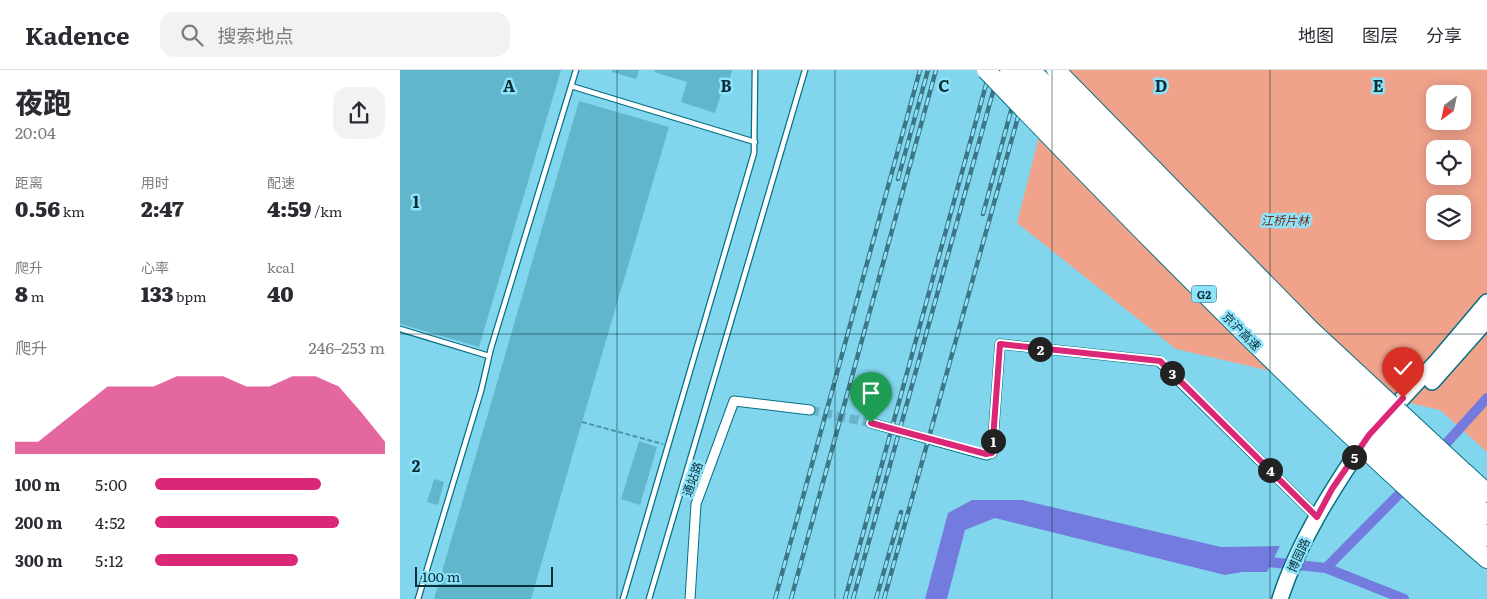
<!DOCTYPE html>
<html lang="zh">
<meta charset="utf-8">
<style>
:root{--surface:#fff;--page:#f2f2f3;--text:#2b2b33;--muted:#7c7c81;--line:#e1e1e2;--accent:#db2777}
body{margin:0;font-family:Literata,"Noto Sans SC",serif;background:var(--page);color:var(--text);height:100vh;display:flex;flex-direction:column;font-size:19px;white-space:nowrap}
*{box-sizing:border-box;margin:0}
p{font-size:16px;color:var(--muted)}
.icon{flex:none;width:28px;height:28px;fill:none;stroke:currentColor;stroke-width:2;stroke-linecap:round;stroke-linejoin:round}
.map{position:relative;flex:1;overflow:hidden}
.side{display:flex;flex-direction:column;background:var(--surface);width:400px}
.side>*{flex:none}
.needle{width:32px;rotate:213deg}
.tools{position:absolute;left:1026px;top:15px;display:grid;gap:10px}
.tools a{display:grid;place-items:center;width:45px;height:45px;border-radius:10px;background:var(--surface);box-shadow:0 2px 12px #0003;font-size:25px}
.scale{position:absolute;left:15px;bottom:12px;width:138px;box-sizing:border-box;padding-left:5px;border:2px solid #092e38;border-top:0;font-size:14px;line-height:18px;white-space:nowrap;color:#092e38;-webkit-text-stroke:4px #8ee3fa;paint-order:stroke}
.pin{position:absolute;display:grid;place-items:center;width:42px;height:42px;color:#fff;margin:-51px -21px;border-radius:50% 50% 50% 0;rotate:-45deg;box-shadow:0 0 5px #0007}
.pin .icon{rotate:45deg}
.km{position:absolute;width:25px;height:25px;margin:-12px;border-radius:50%;background:#222;color:#fff;font-size:14px;line-height:25px;text-align:center}
.round{display:grid;place-items:center;flex:none;width:52px;height:52px;border-radius:15px;background:var(--page)}
.overview{display:flex;align-items:center;justify-content:space-between;height:85px;padding:0 15px}
h1{font-size:28px;font-weight:800;line-height:38px}
.stats{display:grid;grid-template-columns:repeat(3,1fr);gap:8px;height:85px;padding:5px 15px}
.stats div{display:grid;align-content:center}
.stats b{font-size:21px;font-weight:800}
.stats small{font-size:14px;font-weight:400}
.stats p{font-size:14px}
.chart{height:140px;padding:10px 15px}
.chart p{display:flex;justify-content:space-between}
.chart svg{width:100%;height:90px;margin-top:5px;fill:var(--accent);opacity:.7}
ul{padding:0 15px;list-style:none;font-size:16px}
li{display:grid;grid-template-columns:80px 60px 1fr;align-items:center;height:38px}
li i{height:12px;border-radius:6px;background:var(--accent)}
header{display:flex;align-items:center;gap:30px;box-sizing:border-box;height:70px;padding:0 25px;background:var(--surface);border-bottom:1px solid var(--line)}
header strong{font-size:24px}
nav{display:flex;gap:28px;margin-inline-start:auto;font-size:18px}
.search{width:350px;height:45px;background:var(--page);display:flex;align-items:center;gap:12px;box-sizing:border-box;padding:0 18px;border-radius:15px;color:var(--muted);font-size:19px}
main{display:flex;flex:1;min-height:0}
.map>svg:first-child{display:block}
</style>
<header>
<strong>Kadence</strong>
<div class="search"><svg class="icon" aria-label="search" viewBox="0 0 24 24"><circle cx="10" cy="10" r="6"/><path d="M15 15l6 6"/></svg>搜索地点</div>
<nav><a>地图</a><a>图层</a><a>分享</a></nav>
</header>
<main>
<section class="side">
<div class="overview"><div><h1>夜跑</h1><p>20:04</p></div><a class="round"><svg class="icon" aria-label="share" viewBox="0 0 24 24"><path d="M12 15V3M7 8l5-5 5 5M5 13v7h14v-7"/></svg></a></div>
<div class="stats">
<div><p>距离</p><b>0.56<small> km</small></b></div>
<div><p>用时</p><b>2:47</b></div>
<div><p>配速</p><b>4:59<small> /km</small></b></div>
</div>
<div class="stats">
<div><p>爬升</p><b>8<small> m</small></b></div>
<div><p>心率</p><b>133<small> bpm</small></b></div>
<div><p>kcal</p><b>40</b></div>
</div>
<div class="chart"><p><span>爬升</span>246–253 m</p>
<svg viewBox="0 0 160 44" preserveAspectRatio="none"><path d="M0 44V38L10 38L20 29L30 20L40 11L50 11L60 11L70 6L80 6L90 6L100 11L110 11L120 6L130 6L140 11L150 24L160 38V44z"/></svg>
</div>
<ul>
<li><b>100 m</b>5:00<i style="width:72%"></i></li>
<li><b>200 m</b>4:52<i style="width:80%"></i></li>
<li><b>300 m</b>5:12<i style="width:62%"></i></li>
</ul>
</section>
<div class="map">
<svg width="1087" height="529" viewBox="0 0 1087 529">
<rect width="100%" height="100%" fill="#81d6ed"/>
<path fill="#f0a28b" fill-rule="evenodd" d="M 656,0 L 1087,0 L 1087,382 L 1040,340 L 776,279 L 617,153 ZM 1035,24 L 1062,24 L 1062,51 L 1035,51 ZM 1035,79 L 1062,79 L 1062,106 L 1035,106 ZM 1035,134 L 1062,134 L 1062,161 L 1035,161 Z"/>
<path fill="#737cde" d="M 572,430 L 622,430 L 821,477 L 880,476 L 867,502 L 842,502 L 825,505 L 595,448 L 565,460 L 547,529 L 525,529 L 548,443 Z"/>
<g fill="none" stroke-linecap="round" stroke-linejoin="round">
<path stroke="#737cde" stroke-width="10" d="M 1025,397 L 1087,328
M 859,491 L 926,498 L 1004,529
M 926,498 L 1008,415"/>
</g>
<path fill="#61b6cc" d="M 0,0 L 161,0 L 79,277 L 0,254 Z
M 212,0 L 239,0 L 236,9 L 212,2 Z
M 255,0 L 332,0 L 329,12 L 325,11 L 315,43 L 281,32 L 287,12 L 254,2 Z
M 179,31 L 269,57 L 182,352 L 131,529 L 34,529 Z
M 239,371 L 257,377 L 240,435 L 221,429 Z
M 34,409 L 44,412 L 38,435 L 27,432 Z"/>
<g fill="none" stroke-linecap="round" stroke-linejoin="round">
<path stroke="#69b4c9" stroke-width="9" stroke-dasharray="9 4.5" stroke-linecap="butt" d="M 410,340 L 471,353"/>
<defs>
<path id="service" d="M 171,16 L 355,72
M 0,259 L 89,286
M 18,529 L 81,321 L 91,278 L 176,0
M 223,529 L 354,83 L 355,0
M 249,529 L 405,0"/>
<path id="minor" d="M 471,353 L 586,385 L 592,383 L 600,274 L 759,291 L 917,447
M 290,529 L 296,434 L 334,331 L 410,340"/>
<path id="primary" d="M 1032,312 L 1087,250
M 987,345 L 1037,291 L 1087,232
M 880,529 C 899,470 934,417 968,366"/>
<path id="motorway" d="M 1064,402 L 1087,423
M 1052,415 L 1087,445
M 1042,427 L 1087,467
M 1031,440 L 1087,489"/>
</defs>
<use href="#service" stroke="#056f84" stroke-width="7"/>
<use href="#minor" stroke="#056f84" stroke-width="11"/>
<use href="#primary" stroke="#056f84" stroke-width="18"/>
<use href="#motorway" stroke="#056f84" stroke-width="20"/>
<path stroke="#5092a4" stroke-width="2" stroke-dasharray="5 2.5" stroke-linecap="butt" d="M 182,352 L 263,374"/>
<use href="#service" stroke="#fff" stroke-width="4.5"/>
<use href="#minor" stroke="#fff" stroke-width="9"/>
<use href="#primary" stroke="#fff" stroke-width="15"/>
<use href="#motorway" stroke="#fff" stroke-width="18"/>
<defs>
<path id="rail" d="M 498,109 L 528,0
M 583,144 L 622,0
M 375,529 L 520,0
M 391,529 L 536,0
M 445,529 L 590,0
M 453,529 L 599,0
M 476,529 L 501,442
M 484,529 L 631,0"/>
</defs>
<use href="#rail" stroke="#3d7787" stroke-width="4.5"/>
<use href="#rail" stroke="#8ee3fa" stroke-width="2.5" stroke-dasharray="8" stroke-linecap="butt"/>
<defs>
<path id="motorway-bridge" d="M 586,0 C 730,150 876,299 1031,440
M 609,0 C 749,147 893,290 1042,427
M 631,0 L 840,213 L 958,328 L 1052,415
M 656,0 L 910,259 L 1064,402"/>
</defs>
<use href="#motorway-bridge" stroke="#056f84" stroke-width="20" stroke-linecap="butt"/>
<use href="#motorway-bridge" stroke="#fff" stroke-width="18"/>
</g>
<g fill="none" stroke-linecap="round" stroke-linejoin="round">
<defs>
<path id="route" d="M 471,353 L 586,384 L 592,383 L 600,274 L 760,291 L 917,447 L 932,419 L 969,365 L 1003,328"/>
</defs>
<use href="#route" stroke="#fff" stroke-width="10"/>
<use href="#route" stroke="#db2777" stroke-width="6"/>
</g>
<path fill="none" stroke="#092e38" stroke-width="1" stroke-opacity="0.55" d="M 217,0 L 217,529M 435,0 L 435,529M 652,0 L 652,529M 870,0 L 870,529M 0,264 L 1087,264"/>
<g text-anchor="middle" dominant-baseline="central" stroke-width="5" stroke-linejoin="round" paint-order="stroke">
<rect fill="#8ee3fa" stroke="#316472" stroke-width="1" x="791.5" y="215.5" width="25" height="17" rx="4"/>
<g font-size="11" font-weight="bold" fill="#092e38">
<text x="804" y="224">G2</text>
</g>
<g font-size="12" font-style="italic" fill="#702a14" stroke="#8ee3fa">
<text x="885" y="150">江桥片林</text>
</g>
<g font-size="12" fill="#092e38" stroke="#8ee3fa">
<text transform="translate(842 261) rotate(45)">京沪高速</text>
<text transform="translate(292 409) rotate(-70)">通站路</text>
<text transform="translate(898 485) rotate(-65)">博园路</text>
</g>
</g>
<g font-size="16" text-anchor="middle" font-weight="bold" fill="#092e38" stroke="#8ee3fa" stroke-width="5" stroke-linejoin="round" paint-order="stroke">
<text x="109" y="22">A</text>
<text x="326" y="22">B</text>
<text x="544" y="22">C</text>
<text x="761" y="22">D</text>
<text x="978" y="22">E</text>
<text x="16" y="138">1</text>
<text x="16" y="402">2</text>
</g>
</svg>
<div class="tools">
<a><svg class="needle" viewBox="-14 -14 28 28"><path d="M0-13l5 13h-10z" fill="#e53935"/><path d="M0 13l5-13h-10z" fill="#7c7c81"/></svg></a>
<a><svg class="icon" aria-label="locate" viewBox="0 0 24 24"><circle cx="12" cy="12" r="6"/><path d="M12 2v4M12 18v4M2 12h4M18 12h4"/></svg></a>
<a><svg class="icon" aria-label="layers" viewBox="0 0 24 24"><path d="M12 4l9 5-9 5-9-5zM3 14l9 5 9-5"/></svg></a>
</div>
<div class="scale">100 m</div>
<div class="pin" style="left:471px;top:353px;background:#1e9e55"><svg class="icon" aria-label="arrive" viewBox="0 0 24 24"><path d="M6 21V4h12l-3 4 3 4H6"/></svg></div>
<div class="pin" style="left:1003px;top:328px;background:#d93025"><svg class="icon" aria-label="check" viewBox="0 0 24 24"><path d="M5 12l5 5 9-10"/></svg></div>
<b class="km" style="left:593px;top:371px">1</b>
<b class="km" style="left:640px;top:279px">2</b>
<b class="km" style="left:772px;top:303px">3</b>
<b class="km" style="left:870px;top:400px">4</b>
<b class="km" style="left:954px;top:387px">5</b>
</div>
</main>
